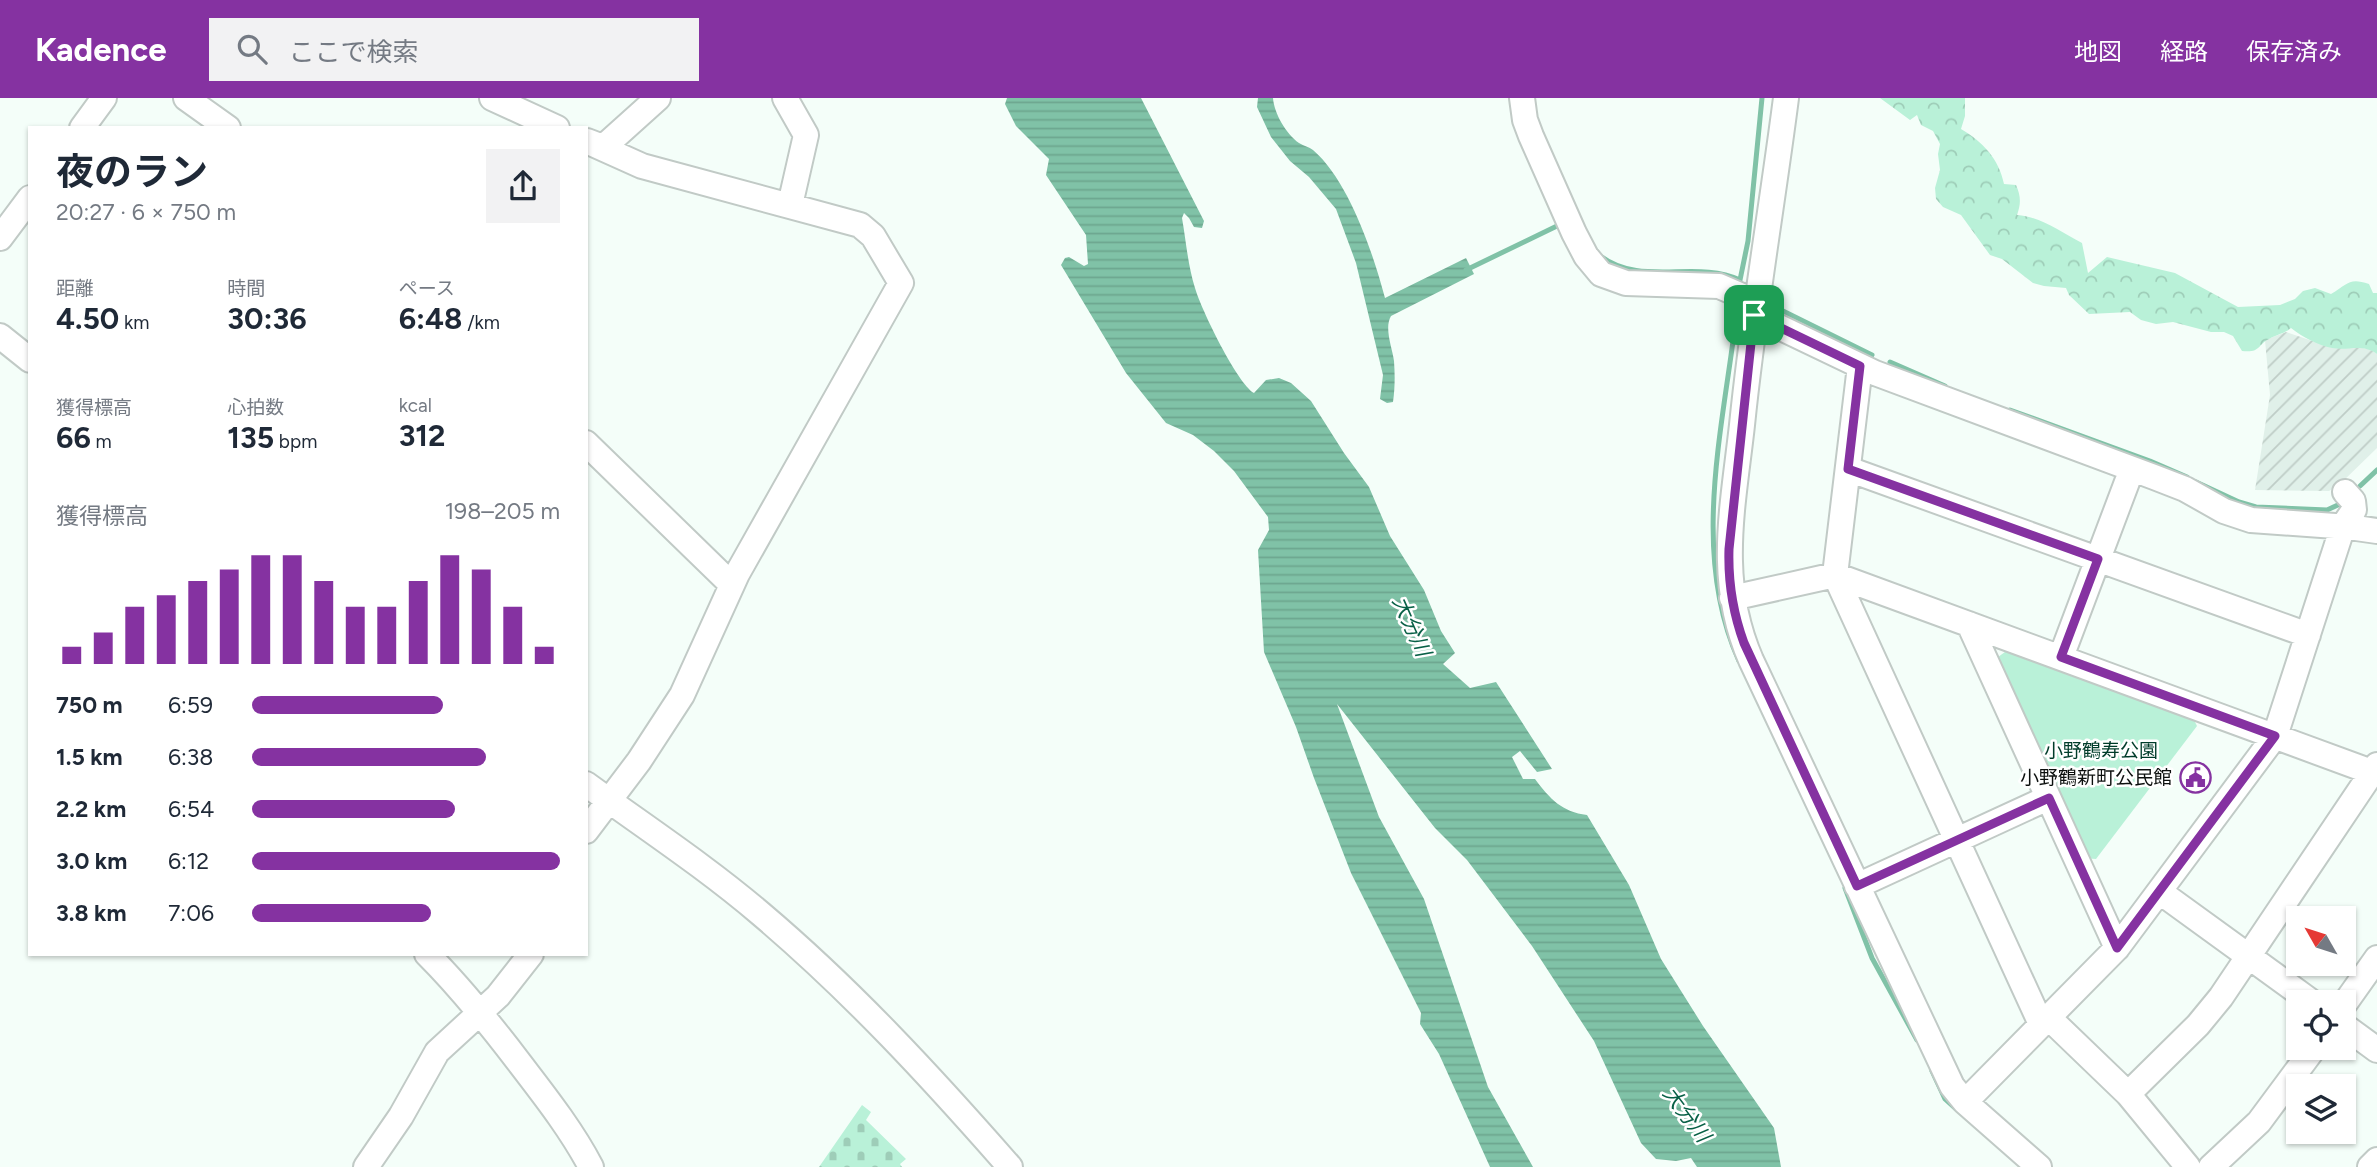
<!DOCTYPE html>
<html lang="ja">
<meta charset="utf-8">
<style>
:root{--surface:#fff;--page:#f2f2f3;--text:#1f2937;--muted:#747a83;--accent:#8532a1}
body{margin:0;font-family:Figtree,"Noto Sans JP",sans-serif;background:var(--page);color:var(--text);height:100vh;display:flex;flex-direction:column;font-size:26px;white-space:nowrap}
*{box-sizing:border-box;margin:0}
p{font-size:23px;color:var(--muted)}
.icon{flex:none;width:38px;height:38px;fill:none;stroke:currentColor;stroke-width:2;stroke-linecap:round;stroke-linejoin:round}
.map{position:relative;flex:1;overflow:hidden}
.drawer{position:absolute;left:28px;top:28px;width:560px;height:830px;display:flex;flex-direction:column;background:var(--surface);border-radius:0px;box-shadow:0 2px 5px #0004}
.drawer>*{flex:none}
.needle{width:46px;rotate:309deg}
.tools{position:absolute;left:2286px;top:808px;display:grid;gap:14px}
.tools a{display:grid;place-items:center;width:70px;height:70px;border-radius:0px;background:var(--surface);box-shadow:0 2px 5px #0004;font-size:35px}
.pin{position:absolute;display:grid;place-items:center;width:60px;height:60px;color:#fff;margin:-30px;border-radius:14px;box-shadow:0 4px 10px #0006}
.round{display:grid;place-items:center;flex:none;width:74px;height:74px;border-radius:0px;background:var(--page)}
.summary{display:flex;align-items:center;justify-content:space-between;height:119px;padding:0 28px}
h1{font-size:38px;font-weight:700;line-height:52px}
.stats{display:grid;grid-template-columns:repeat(3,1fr);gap:10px;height:119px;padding:7px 28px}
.stats div{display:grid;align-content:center}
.stats b{font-size:30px;font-weight:700}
.stats small{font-size:19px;font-weight:400}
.stats p{font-size:19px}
.chart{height:196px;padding:14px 28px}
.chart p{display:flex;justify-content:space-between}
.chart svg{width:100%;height:126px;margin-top:7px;stroke:var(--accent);stroke-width:6}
ul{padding:0 28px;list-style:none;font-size:23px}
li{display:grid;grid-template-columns:112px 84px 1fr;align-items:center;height:52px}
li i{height:18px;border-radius:9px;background:var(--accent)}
header{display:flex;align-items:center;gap:42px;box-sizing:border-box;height:98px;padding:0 35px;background:var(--accent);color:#fff}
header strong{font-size:33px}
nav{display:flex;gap:38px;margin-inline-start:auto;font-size:24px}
.search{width:490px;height:63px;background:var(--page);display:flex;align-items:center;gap:18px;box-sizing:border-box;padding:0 24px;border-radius:0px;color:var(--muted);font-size:26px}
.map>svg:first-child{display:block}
</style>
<header>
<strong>Kadence</strong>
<div class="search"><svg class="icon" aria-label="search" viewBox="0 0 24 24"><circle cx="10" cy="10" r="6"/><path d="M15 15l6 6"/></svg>ここで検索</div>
<nav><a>地図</a><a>経路</a><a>保存済み</a></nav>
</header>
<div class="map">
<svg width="2377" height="1069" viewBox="0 0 2377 1069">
<defs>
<pattern id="industrial-furrows" width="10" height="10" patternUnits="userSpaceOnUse" patternTransform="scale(1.75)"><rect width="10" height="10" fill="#e0f0e9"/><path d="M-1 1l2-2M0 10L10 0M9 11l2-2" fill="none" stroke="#bfcdc7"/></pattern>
<pattern id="forest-crowns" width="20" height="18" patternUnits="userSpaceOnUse" patternTransform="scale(1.75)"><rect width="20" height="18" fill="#b9f1d8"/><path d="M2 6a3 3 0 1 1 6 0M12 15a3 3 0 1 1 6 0" fill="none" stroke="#9ecdb8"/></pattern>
<pattern id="cemetery-stones" width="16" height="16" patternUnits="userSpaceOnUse" patternTransform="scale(1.75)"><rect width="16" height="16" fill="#b9f1d8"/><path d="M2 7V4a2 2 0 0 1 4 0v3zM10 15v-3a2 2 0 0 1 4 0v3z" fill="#9ecdb8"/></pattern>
<pattern id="water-rules" width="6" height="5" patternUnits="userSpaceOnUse" patternTransform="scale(1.75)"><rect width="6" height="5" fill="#80c2a7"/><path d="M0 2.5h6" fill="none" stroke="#6da68f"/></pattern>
</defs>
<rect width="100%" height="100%" fill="#f4fef9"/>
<path fill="url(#industrial-furrows)" d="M 2286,234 L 2333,250 L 2355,249 L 2370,251 L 2377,256 L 2377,350 L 2338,388 L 2329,393 L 2255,392 L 2270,297 L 2265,242 Z"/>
<path fill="url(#forest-crowns)" d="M 1880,0 L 1965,0 L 1965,18 L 1961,31 C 1983,44 1999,61 2004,86 L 2016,87 C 2021,98 2021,106 2017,117 C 2042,119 2060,134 2082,145 L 2088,175 L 2107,159 L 2175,175 L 2238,209 L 2280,207 L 2295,201 L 2303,193 L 2315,190 L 2331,196 C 2348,186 2349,179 2369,186 L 2373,195 L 2377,195 L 2377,256 C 2362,245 2349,253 2332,250 C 2318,247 2302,239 2291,230 C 2284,236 2277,236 2269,241 C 2257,247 2261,255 2242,253 L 2233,238 L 2224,234 L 2211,234 L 2173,224 L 2156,226 L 2141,222 L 2130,214 L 2089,216 L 2069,197 L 2066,190 L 2044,188 L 2033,185 L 2002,161 L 1990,157 L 1961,117 L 1943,109 L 1936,101 L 1935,90 L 1940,72 L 1938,56 L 1940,46 L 1933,33 L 1921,27 L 1917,17 L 1910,22 Z"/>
<path fill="url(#cemetery-stones)" d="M 862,1007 L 871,1014 L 866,1022 L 906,1061 L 900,1066 L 902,1069 L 819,1069 Z"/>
<path fill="#b9f1d8" d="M 2009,551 L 2193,620 L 2197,628 L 2096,761 L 2083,760 L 1994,562 Z"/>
<path fill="url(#water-rules)" d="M 1007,0 L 1141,0 L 1204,123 L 1202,130 L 1194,129 L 1189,120 L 1184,115 L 1182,120 C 1186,143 1188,168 1195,190 C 1201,211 1237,285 1254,295 L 1266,282 L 1279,280 L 1291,285 L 1311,303 L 1344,355 L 1369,389 L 1390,438 L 1424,492 L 1441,533 L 1455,555 L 1443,566 L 1470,590 L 1496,584 L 1552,671 L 1537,674 L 1520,653 L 1512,659 L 1523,681 L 1535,681 C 1550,701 1562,714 1587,717 L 1629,787 L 1661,861 L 1703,928 L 1774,1030 L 1781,1069 L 1697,1069 L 1691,1060 L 1676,1063 L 1656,1061 L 1641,1045 L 1594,943 L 1532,848 L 1467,762 L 1435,730 L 1337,606 L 1379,719 L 1424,801 L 1488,989 L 1533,1069 L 1490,1069 L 1439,956 L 1420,926 L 1421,915 L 1351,775 L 1314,680 L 1296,629 L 1264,554 L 1258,452 L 1269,432 L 1268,419 L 1234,373 L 1214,353 L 1193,337 L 1166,325 L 1126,275 L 1061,167 L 1065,160 L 1069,159 L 1084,168 L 1088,166 L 1086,137 L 1046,77 L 1049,61 L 1016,28 L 1005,6 Z
M 1258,0 L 1273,0 C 1274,15 1286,36 1299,45 C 1304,48 1309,49 1313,52 C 1349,83 1373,155 1385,200 L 1466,160 L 1474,176 L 1391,218 C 1384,230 1392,249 1394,263 C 1395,277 1395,290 1393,304 L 1387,305 L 1380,301 L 1383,277 L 1356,165 L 1336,111 L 1309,79 L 1290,63 L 1271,39 L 1257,9 Z"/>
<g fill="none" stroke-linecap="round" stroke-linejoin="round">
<path stroke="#80c2a7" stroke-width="5" d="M 1599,157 C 1641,190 1695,161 1740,182 L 1739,190
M 1466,172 L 1559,127 L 1563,130
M 1740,182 L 1748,143 L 1762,0
M 1738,203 C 1726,319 1688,451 1739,563
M 1771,207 L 1872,257
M 1890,264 L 1945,288
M 2010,312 L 2150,363 L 2187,379
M 2196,384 L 2239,404 L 2256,409 L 2327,412 L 2340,406
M 2360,388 L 2377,372
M 1845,790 L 1872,860 L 1917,942
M 1932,973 L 1945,1001 L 1956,1011"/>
<defs>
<path id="minor" d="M 186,0 L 228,30
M 492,0 L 557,30
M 785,0 L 806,37 L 790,107
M 1522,0 L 1525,22 L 1531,38 L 1574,135 L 1586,158 L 1601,176 L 1626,185 L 1719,188 L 1756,204
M 1786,0 C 1772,109 1753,217 1742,327 C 1733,409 1716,482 1751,562 L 1952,988 L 1965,1004 L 2039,1069
M 82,30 L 104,0
M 587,43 L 600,48 L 608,45 L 658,0
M 0,140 L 30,100
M 1754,217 L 1875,275 L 2154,379 L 2185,391 L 2224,413 L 2251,422 L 2349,429 L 2377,433
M 0,238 L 30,262
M 1860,268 L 1835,477 L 2041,926
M 586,345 L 732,487
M 1848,371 L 2308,537
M 1732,500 L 1835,477 L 2377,676
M 1969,526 L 2117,850
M 2061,559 L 2127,384
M 586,686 C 645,729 706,769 761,816 C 852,893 932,980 1010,1069
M 586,733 L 639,663 L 682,597 L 737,476 L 901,185 L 873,138 L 860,127 L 642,68 L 593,46
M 1857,788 L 2048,700
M 2160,794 L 2313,905
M 427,856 C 460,889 489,925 518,963 C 544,997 571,1031 591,1069
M 2343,908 L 2377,860
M 2048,919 L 2128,996 L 2188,1069
M 2343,927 L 2377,952
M 2128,996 L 2198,927 L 2221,899 L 2377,667
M 1965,1004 L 2117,850 L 2275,638 L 2343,428 L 2354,412 L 2353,403 L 2345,394
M 366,1069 L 401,1018 L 437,954 L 498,898 L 531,856
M 2211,1069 L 2259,1024 L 2314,950
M 2370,1069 L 2377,1062"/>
</defs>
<use href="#minor" stroke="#c1cac6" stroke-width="28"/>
<use href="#minor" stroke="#fff" stroke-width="24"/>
</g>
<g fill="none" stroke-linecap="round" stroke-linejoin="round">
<defs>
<path id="route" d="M 1754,217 L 1860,268 L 1848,371 L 2098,461 L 2061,559 L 2275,638 L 2117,850 L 2049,700 L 1857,788 L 1744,545 C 1733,515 1728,483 1729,451 Z"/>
</defs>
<use href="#route" stroke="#fff" stroke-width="14"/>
<use href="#route" stroke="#8532a1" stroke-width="9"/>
</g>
<defs>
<symbol id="civic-ring" viewBox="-11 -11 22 22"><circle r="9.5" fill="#fff" stroke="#8532a1" stroke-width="1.5"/><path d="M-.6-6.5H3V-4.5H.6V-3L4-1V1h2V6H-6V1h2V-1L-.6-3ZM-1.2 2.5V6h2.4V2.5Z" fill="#8532a1"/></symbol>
</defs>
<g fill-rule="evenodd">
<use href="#civic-ring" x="2178" y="662" width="35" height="35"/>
</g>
<g text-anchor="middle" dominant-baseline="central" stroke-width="5" stroke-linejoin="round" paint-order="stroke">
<g font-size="19" fill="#003c2a" stroke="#fff">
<text x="2101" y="652">小野鶴寿公園</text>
</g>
<g font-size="19" fill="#0c0f0e" stroke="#fff" text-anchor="end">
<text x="2172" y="679">小野鶴新町公民館</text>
</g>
<g font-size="21" font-style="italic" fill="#086046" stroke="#fff">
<text transform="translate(1412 528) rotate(66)">大分川</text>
<text transform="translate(1687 1016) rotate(53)">大分川</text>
</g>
</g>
</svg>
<div class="tools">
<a><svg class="needle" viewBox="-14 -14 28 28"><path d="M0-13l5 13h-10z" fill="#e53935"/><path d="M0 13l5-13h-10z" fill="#747a83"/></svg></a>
<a><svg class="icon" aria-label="locate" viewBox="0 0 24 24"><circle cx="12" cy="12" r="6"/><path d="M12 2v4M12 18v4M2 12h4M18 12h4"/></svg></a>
<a><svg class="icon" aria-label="layers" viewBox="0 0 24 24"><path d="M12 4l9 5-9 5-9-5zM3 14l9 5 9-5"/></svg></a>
</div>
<div class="pin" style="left:1754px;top:217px;background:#1e9e55"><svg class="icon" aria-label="arrive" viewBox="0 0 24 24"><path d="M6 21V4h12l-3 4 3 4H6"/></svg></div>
<section class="drawer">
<div class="summary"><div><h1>夜のラン</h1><p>20:27 · 6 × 750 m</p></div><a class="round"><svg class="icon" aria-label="share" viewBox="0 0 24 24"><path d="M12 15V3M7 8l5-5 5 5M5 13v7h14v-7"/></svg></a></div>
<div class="stats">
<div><p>距離</p><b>4.50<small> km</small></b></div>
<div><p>時間</p><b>30:36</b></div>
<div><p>ペース</p><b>6:48<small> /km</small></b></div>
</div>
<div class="stats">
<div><p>獲得標高</p><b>66<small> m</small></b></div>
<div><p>心拍数</p><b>135<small> bpm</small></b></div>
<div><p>kcal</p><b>312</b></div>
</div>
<div class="chart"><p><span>獲得標高</span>198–205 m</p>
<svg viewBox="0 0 160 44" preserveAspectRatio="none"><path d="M5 44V38M15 44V33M25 44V24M35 44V20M45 44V15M55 44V11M65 44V6M75 44V6M85 44V15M95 44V24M105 44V24M115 44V15M125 44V6M135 44V11M145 44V24M155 44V38"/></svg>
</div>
<ul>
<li><b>750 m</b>6:59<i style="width:62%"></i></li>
<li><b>1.5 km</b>6:38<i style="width:76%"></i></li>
<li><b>2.2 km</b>6:54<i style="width:66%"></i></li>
<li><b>3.0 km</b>6:12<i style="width:100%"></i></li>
<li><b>3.8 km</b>7:06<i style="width:58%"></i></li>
</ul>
</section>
</div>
